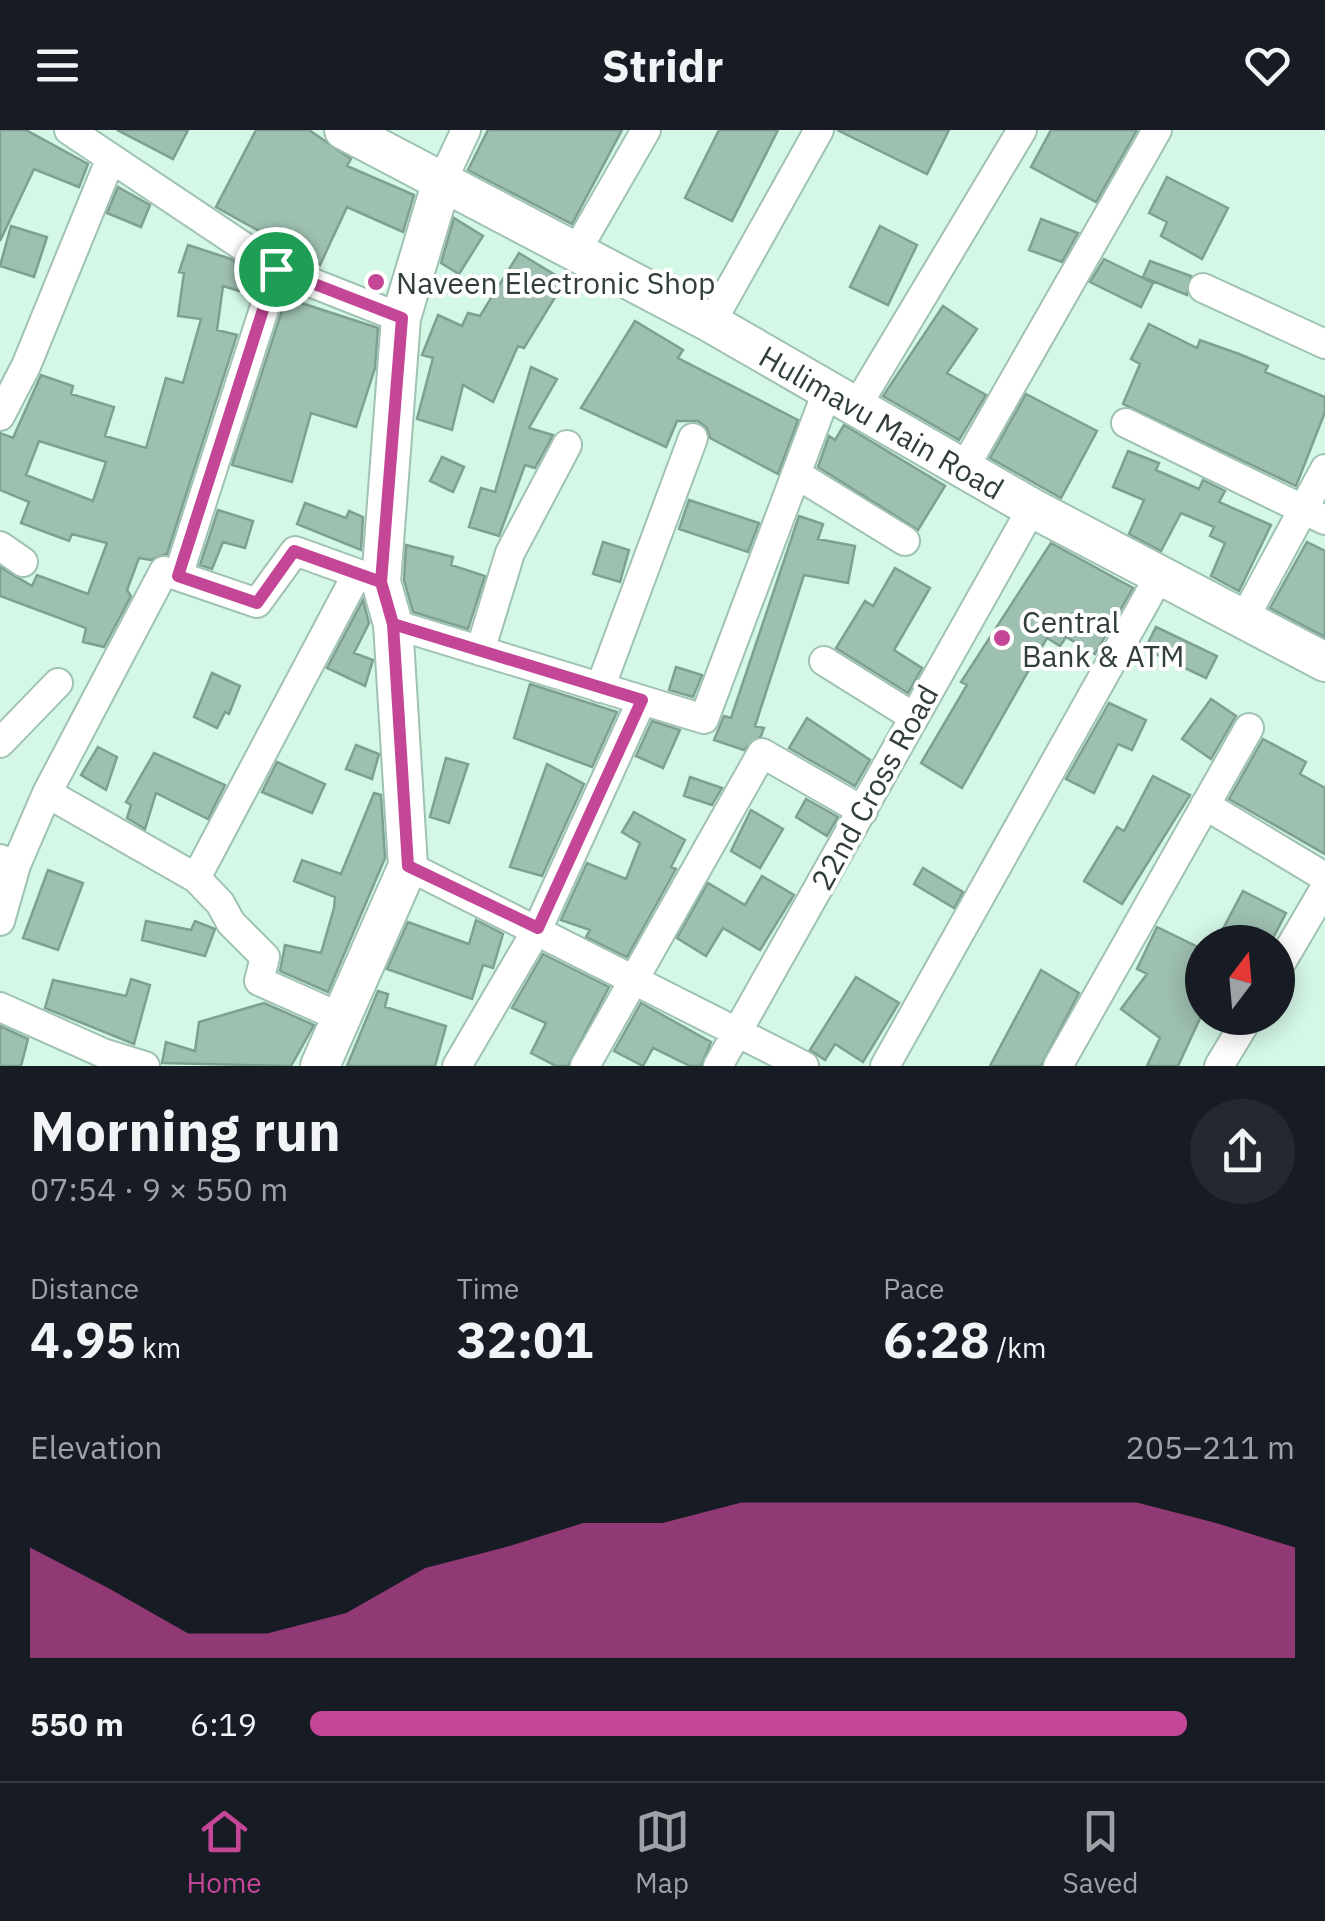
<!DOCTYPE html>
<meta charset="utf-8">
<style>
:root{--surface:#171b24;--page:#242831;--text:#f1f3f6;--muted:#9ea1a6;--line:#363941;--accent:#c44797}
body{margin:0;font-family:"IBM Plex Sans",sans-serif;background:var(--page);color:var(--text);height:100vh;display:flex;flex-direction:column;font-size:38px;white-space:nowrap}
*{box-sizing:border-box;margin:0}
p{font-size:32px;color:var(--muted)}
.icon{flex:none;width:55px;height:55px;fill:none;stroke:currentColor;stroke-width:2;stroke-linecap:round;stroke-linejoin:round}
.map{position:relative;height:936px;overflow:hidden}
.sheet{display:flex;flex-direction:column;background:var(--surface);flex:1}
.sheet>*{flex:none}
.needle{width:65px;rotate:16deg}
.tools{position:absolute;left:1185px;top:795px;display:grid;gap:20px}
.tools a{display:grid;place-items:center;width:110px;height:110px;border-radius:50%;background:var(--surface);box-shadow:0 5px 25px #0003;font-size:50px}
.pin{position:absolute;display:grid;place-items:center;width:85px;height:85px;color:#fff;margin:-42px;border:5px solid #fff;border-radius:50%;box-shadow:0 2px 10px #0007}
.round{display:grid;place-items:center;flex:none;width:105px;height:105px;border-radius:52px;background:var(--page)}
.head{display:flex;align-items:center;justify-content:space-between;height:170px;padding:0 30px}
h1{font-size:55px;font-weight:800;line-height:75px}
.metrics{display:grid;grid-template-columns:repeat(3,1fr);gap:15px;height:170px;padding:10px 30px}
.metrics div{display:grid;align-content:center}
.metrics b{font-size:50px;font-weight:800}
.metrics small{font-size:28px;font-weight:400}
.metrics p{font-size:28px}
.chart{height:280px;padding:20px 30px}
.chart p{display:flex;justify-content:space-between}
.chart svg{width:100%;height:180px;margin-top:10px;fill:var(--accent);opacity:.7}
ul{padding:0 30px;list-style:none;font-size:32px}
li{display:grid;grid-template-columns:160px 120px 1fr;align-items:center;height:75px}
li i{height:25px;border-radius:12px;background:var(--accent)}
header{display:flex;justify-content:space-between;align-items:center;height:130px;padding:0 30px;background:var(--surface);font-size:45px;font-weight:800}
.dock{display:flex;justify-content:space-around;align-items:center;height:140px;border-top:2px solid var(--line);background:var(--surface);font-size:28px;color:var(--muted)}
.dock a{display:grid;justify-items:center;gap:5px}
.dock .current{color:var(--accent)}
.map>svg:first-child{display:block}
</style>
<header><svg class="icon" aria-label="menu" viewBox="0 0 24 24"><path d="M4 6h16M4 12h16M4 18h16"/></svg>Stridr<svg class="icon" aria-label="heart" viewBox="0 0 24 24"><path d="M12 20l-8-8c-3-5 5-10 8-4 3-6 11-1 8 4z"/></svg></header>
<div class="map">
<svg width="1325" height="936" viewBox="0 0 1325 936">
<rect width="100%" height="100%" fill="#d4f7e6"/>
<path fill="#9ec0b0" stroke="#7fa091" stroke-width="2.5" fill-rule="evenodd" d="M 0,0 L 26,0 L 88,34 L 79,57 L 34,39 L 0,111 Z
M 117,0 L 188,0 L 173,29 Z
M 256,0 L 309,0 L 351,29 L 347,36 L 414,65 L 403,102 L 347,77 L 320,135 L 216,77 Z
M 488,0 L 622,0 L 572,94 L 468,40 Z
M 719,0 L 778,0 L 732,91 L 685,68 Z
M 837,0 L 949,0 L 927,44 Z
M 1051,0 L 1137,0 L 1096,72 L 1031,37 Z
M 1167,47 L 1228,78 L 1202,129 L 1161,106 L 1167,92 L 1149,83 Z
M 118,57 L 150,75 L 141,97 L 107,83 Z
M 454,88 L 483,106 L 459,144 L 441,133 Z
M 1041,89 L 1078,103 L 1062,132 L 1029,120 Z
M 11,96 L 47,107 L 34,147 L 0,136 Z
M 880,96 L 917,115 L 888,175 L 850,157 Z
M 188,115 L 231,129 L 246,140 L 239,161 L 223,156 L 217,200 L 237,205 L 167,424 L 151,430 L 139,428 L 127,460 L 131,466 L 104,517 L 83,512 L 86,498 L 0,466 L 0,437 L 32,456 L 37,445 L 88,464 L 107,413 L 72,404 L 69,411 L 21,393 L 29,372 L 0,360 L 0,303 L 13,308 L 41,245 L 73,256 L 71,264 L 114,277 L 105,306 L 146,318 L 166,248 L 183,253 L 201,189 L 178,186 L 184,143 L 179,142 ZM 39,311 L 106,332 L 93,371 L 26,345 Z
M 519,123 L 565,151 L 524,218 L 518,216 L 493,272 L 463,255 L 452,300 L 417,289 L 433,228 L 422,225 L 438,185 L 462,196 L 468,183 L 480,186 Z
M 1104,129 L 1153,153 L 1141,177 L 1090,152 Z
M 1150,131 L 1191,146 L 1187,165 L 1143,147 Z
M 286,168 L 378,198 L 375,238 L 356,297 L 311,283 L 292,352 L 232,335 Z
M 943,176 L 977,199 L 947,243 L 986,265 L 959,310 L 883,266 Z
M 635,191 L 683,220 L 678,228 L 798,290 L 778,344 L 710,308 L 707,298 L 698,291 L 677,291 L 666,317 L 581,278 Z
M 1149,194 L 1197,218 L 1200,210 L 1239,224 L 1268,236 L 1265,242 L 1325,267 L 1325,282 L 1296,356 L 1123,274 L 1140,234 L 1131,229 Z
M 531,237 L 557,249 L 529,298 L 553,305 L 535,338 L 525,335 L 499,406 L 469,397 L 481,358 L 495,362 Z
M 1026,264 L 1097,301 L 1061,368 L 990,328 Z
M 844,295 L 945,356 L 918,400 L 818,337 L 829,306 L 835,310 Z
M 1128,321 L 1159,333 L 1156,340 L 1199,359 L 1203,350 L 1225,361 L 1219,372 L 1271,395 L 1239,461 L 1211,446 L 1225,413 L 1210,406 L 1214,397 L 1181,383 L 1161,421 L 1129,404 L 1144,370 L 1113,357 Z
M 442,327 L 464,337 L 453,362 L 430,351 Z
M 689,370 L 759,393 L 748,422 L 679,399 Z
M 305,373 L 346,388 L 349,381 L 363,387 L 361,420 L 297,394 Z
M 218,380 L 253,391 L 245,418 L 223,412 L 212,439 L 200,435 Z
M 799,386 L 823,394 L 818,409 L 855,416 L 848,453 L 804,445 L 755,596 L 764,598 L 761,606 L 744,620 L 714,610 L 724,586 L 731,588 Z
M 603,412 L 629,420 L 620,452 L 593,444 Z
M 1307,412 L 1325,421 L 1325,507 L 1270,478 Z
M 1051,413 L 1133,458 L 1095,524 L 1066,507 L 1060,516 L 1047,508 L 962,658 L 921,633 L 967,555 L 961,552 Z
M 406,415 L 453,427 L 451,435 L 485,446 L 468,499 L 413,482 L 404,450 Z
M 895,438 L 930,458 L 894,520 L 922,538 L 908,563 L 836,518 L 865,471 L 873,476 Z
M 363,470 L 369,493 L 354,523 L 373,530 L 365,556 L 327,538 Z
M 1156,497 L 1217,526 L 1206,548 L 1145,519 Z
M 676,537 L 702,545 L 693,567 L 669,560 Z
M 212,543 L 240,556 L 229,584 L 225,582 L 217,598 L 194,587 Z
M 530,554 L 617,582 L 592,637 L 514,608 Z
M 1211,569 L 1236,586 L 1211,629 L 1182,609 Z
M 1109,573 L 1146,590 L 1132,620 L 1118,614 L 1094,663 L 1066,649 Z
M 807,588 L 870,630 L 855,656 L 789,618 Z
M 652,591 L 680,600 L 663,638 L 636,626 Z
M 1263,609 L 1306,632 L 1300,644 L 1325,658 L 1325,724 L 1229,669 Z
M 356,615 L 379,624 L 372,649 L 346,639 Z
M 98,617 L 117,627 L 106,660 L 81,645 Z
M 154,623 L 225,655 L 208,689 L 156,663 L 145,699 L 127,688 L 131,675 L 126,672 Z
M 446,628 L 468,634 L 449,693 L 430,687 Z
M 277,632 L 325,654 L 312,683 L 262,662 Z
M 547,634 L 584,654 L 542,746 L 510,737 Z
M 1153,646 L 1190,665 L 1122,774 L 1084,751 L 1117,697 L 1124,701 Z
M 690,647 L 722,658 L 712,675 L 684,666 Z
M 374,663 L 381,665 L 385,728 L 328,862 L 280,841 L 285,815 L 321,823 L 334,778 L 335,767 L 294,751 L 302,730 L 341,744 Z
M 806,669 L 838,687 L 827,706 L 796,687 Z
M 751,680 L 783,699 L 760,738 L 731,721 Z
M 634,682 L 685,710 L 671,737 L 676,739 L 627,827 L 586,807 L 590,800 L 561,790 L 587,733 L 626,749 L 640,713 L 622,702 Z
M 923,738 L 963,762 L 954,778 L 914,754 Z
M 48,740 L 83,753 L 58,820 L 23,808 Z
M 762,746 L 794,765 L 760,820 L 723,798 L 706,826 L 677,808 L 708,753 L 745,775 Z
M 1243,761 L 1286,783 L 1271,812 L 1216,812 Z
M 476,790 L 503,804 L 493,838 L 483,835 L 472,869 L 387,839 L 408,792 L 469,814 Z
M 146,791 L 191,800 L 195,791 L 215,799 L 205,826 L 142,810 Z
M 1157,797 L 1202,819 L 1202,884 L 1178,936 L 1147,936 L 1160,908 L 1121,879 L 1147,844 L 1137,839 Z
M 543,824 L 609,857 L 568,936 L 556,936 L 531,923 L 546,893 L 512,878 Z
M 1041,840 L 1079,863 L 1041,936 L 990,936 Z
M 856,847 L 899,873 L 863,932 L 835,914 L 825,930 L 810,920 Z
M 131,849 L 150,855 L 134,914 L 45,878 L 53,850 L 126,866 Z
M 378,861 L 388,864 L 385,877 L 446,896 L 435,936 L 347,936 Z
M 264,873 L 314,895 L 291,936 L 162,933 L 166,912 L 195,921 L 199,892 Z
M 641,873 L 711,912 L 701,936 L 690,936 L 653,918 L 643,936 L 614,921 Z
M 0,896 L 28,909 L 21,936 L 0,936 Z"/>
<g fill="none" stroke-linecap="round" stroke-linejoin="round">
<defs>
<path id="street" d="M 69,0 L 277,139 L 401,188
M 442,51 L 466,0
M 574,125 L 646,0
M 1203,158 L 1325,214
M 711,193 L 819,0
M 856,277 L 1022,0
M 0,286 L 26,236 L 111,28
M 1126,293 L 1325,390
M 963,340 L 1157,0
M 796,344 L 905,411
M 0,416 L 23,432
M 178,446 L 257,473 L 295,421 L 370,448
M 1245,487 L 1325,339
M 393,494 L 704,589 L 828,259
M 480,521 L 510,423 L 567,315
M 824,531 L 912,586
M 600,558 L 693,308
M 0,613 L 58,553
M 47,663 L 196,748 L 357,444
M 1205,675 L 1325,747
M 0,729 L 16,735 L 47,663 L 164,441 L 178,446 L 277,139
M 408,736 L 804,936
M 196,748 L 220,773 L 231,793 L 265,827 L 259,851 L 342,888
M 0,791 L 16,735
M 1278,838 L 1325,758
M 0,877 L 103,923 L 145,936
M 457,936 L 538,798 L 642,570
M 585,936 L 762,623 L 863,681
M 718,936 L 1032,378
M 885,936 L 1160,445
M 1058,936 L 1249,598
M 1219,936 L 1248,888"/>
<g id="secondary">
<path id="s1" d="M 344,0 L 711,193 L 1032,378 L 1325,532"/>
<path d="M 320,936 L 408,736 L 393,494 L 381,452 L 401,188 L 442,51"/>
</g>
</defs>
<use href="#street" stroke="#a0c2b2" stroke-width="32"/>
<use href="#secondary" stroke="#a0c2b2" stroke-width="42"/>
<use href="#street" stroke="#fff" stroke-width="28"/>
<use href="#secondary" stroke="#fff" stroke-width="38"/>
</g>
<g fill="none" stroke-linecap="round" stroke-linejoin="round">
<defs>
<path id="route" d="M 276,139 L 402,188 L 381,452 L 393,494 L 642,570 L 538,798 L 408,736 L 393,494 L 381,452 L 294,421 L 257,473 L 178,446 L 276,139"/>
</defs>
<use href="#route" stroke="#fff" stroke-width="20"/>
<use href="#route" stroke="#c44797" stroke-width="12"/>
</g>
<g fill="#c44797" stroke="#fff" stroke-width="4">
<circle cx="376" cy="152" r="10"/>
<circle cx="1002" cy="508" r="10"/>
</g>
<g text-anchor="middle" dominant-baseline="central" stroke-width="8" stroke-linejoin="round" paint-order="stroke">
<g font-size="30" fill="#313f38" stroke="#fff" text-anchor="start">
<text x="396" y="152">Naveen Electronic Shop</text>
<text x="1022" y="491">Central<tspan x="1022" dy="34">Bank &amp; ATM</tspan></text>
</g>
<g font-size="30" fill="#313f38" stroke="#fff">
<text stroke="none"><textPath href="#s1" startOffset="612">Hulimavu Main Road</textPath></text>
<text transform="translate(874 657) rotate(-61)">22nd Cross Road</text>
</g>
</g>
</svg>
<div class="tools">
<a><svg class="needle" viewBox="-14 -14 28 28"><path d="M0-13l5 13h-10z" fill="#e53935"/><path d="M0 13l5-13h-10z" fill="#9ea1a6"/></svg></a>
</div>
<div class="pin" style="left:276px;top:139px;background:#1e9e55"><svg class="icon" aria-label="arrive" viewBox="0 0 24 24"><path d="M6 21V4h12l-3 4 3 4H6"/></svg></div>
</div>
<section class="sheet">
<div class="head"><div><h1>Morning run</h1><p>07:54 · 9 × 550 m</p></div><a class="round"><svg class="icon" aria-label="share" viewBox="0 0 24 24"><path d="M12 15V3M7 8l5-5 5 5M5 13v7h14v-7"/></svg></a></div>
<div class="metrics">
<div><p>Distance</p><b>4.95<small> km</small></b></div>
<div><p>Time</p><b>32:01</b></div>
<div><p>Pace</p><b>6:28<small> /km</small></b></div>
</div>
<div class="chart"><p><span>Elevation</span>205–211 m</p>
<svg viewBox="0 0 160 44" preserveAspectRatio="none"><path d="M0 44V17L10 27L20 38L30 38L40 33L50 22L60 17L70 11L80 11L90 6L100 6L110 6L120 6L130 6L140 6L150 11L160 17V44z"/></svg>
</div>
<ul>
<li><b>550 m</b>6:19<i style="width:89%"></i></li>
</ul>
</section>
<nav class="dock">
<a class="current"><svg class="icon" aria-label="home" viewBox="0 0 24 24"><path d="M3 11l9-7 9 7M6 9v11h12V9"/></svg>Home</a>
<a><svg class="icon" aria-label="map" viewBox="0 0 24 24"><path d="M3 6l6-2 6 2 6-2v14l-6 2-6-2-6 2zM9 4v14M15 6v14"/></svg>Map</a>
<a><svg class="icon" aria-label="saved" viewBox="0 0 24 24"><path d="M7 4h10v16l-5-4-5 4z"/></svg>Saved</a>
</nav>
